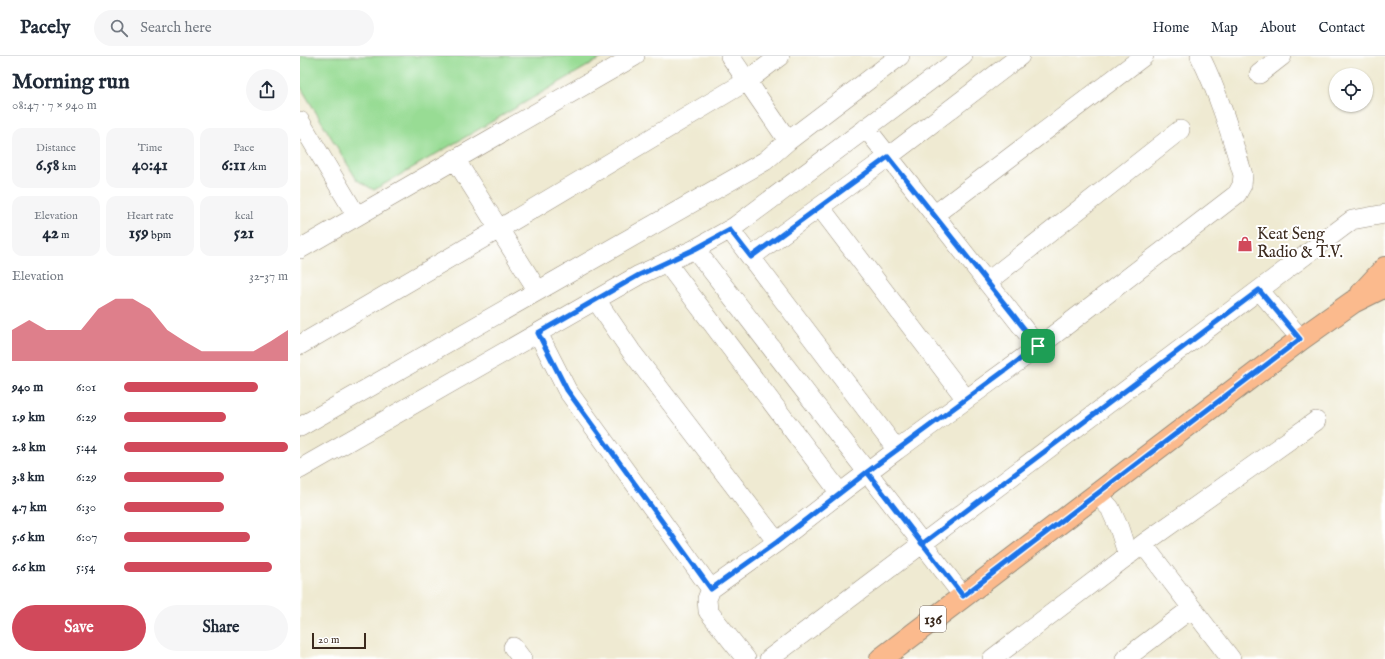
<!DOCTYPE html>
<meta charset="utf-8">
<style>
:root{--surface:#fff;--page:#f6f6f7;--text:#1f2937;--muted:#747a83;--line:#e0e1e3;--accent:#d1495b}
body{margin:0;font-family:"IM FELL English",serif;background:var(--page);color:var(--text);height:100vh;display:flex;flex-direction:column;font-size:15px;white-space:nowrap}
*{box-sizing:border-box;margin:0}
p{font-size:13px;color:var(--muted)}
.icon{flex:none;width:22px;height:22px;fill:none;stroke:currentColor;stroke-width:2;stroke-linecap:round;stroke-linejoin:round}
.map{position:relative;flex:1;overflow:hidden}
.sheet{display:flex;flex-direction:column;background:var(--surface);width:300px}
.sheet>*{flex:none}
.buttons{position:absolute;left:1029px;top:12px;display:grid;gap:8px}
.buttons a{display:grid;place-items:center;width:44px;height:44px;border-radius:50%;background:var(--surface);box-shadow:0 1px 3px #0004;font-size:20px}
.scale{position:absolute;left:12px;bottom:10px;width:54px;box-sizing:border-box;padding-left:4px;border:2px solid #3b2a1e;border-top:0;font-size:11px;line-height:14px;white-space:nowrap;color:#3b2a1e;-webkit-text-stroke:3px #fff;paint-order:stroke}
.pin{position:absolute;display:grid;place-items:center;width:34px;height:34px;color:#fff;margin:-17px;border-radius:8px;box-shadow:0 2px 6px #0006}
.round{display:grid;place-items:center;flex:none;width:42px;height:42px;border-radius:21px;background:var(--page)}
.headline{display:flex;align-items:center;justify-content:space-between;height:68px;padding:0 12px}
h1{font-size:22px;font-weight:700;line-height:30px}
.figures{display:grid;grid-template-columns:repeat(3,1fr);gap:6px;height:68px;padding:4px 12px}
.figures div{display:grid;align-content:center;border-radius:10px;background:var(--page);text-align:center}
.figures b{font-size:17px;font-weight:700}
.figures small{font-size:11px;font-weight:400}
.figures p{font-size:11px}
.chart{height:112px;padding:8px 12px}
.chart p{display:flex;justify-content:space-between}
.chart svg{width:100%;height:72px;margin-top:4px;fill:var(--accent);opacity:.7}
.primary-button{display:flex;gap:8px;margin-top:auto;padding:8px 12px}
.primary-button a{flex:1;height:46px;border-radius:24px;background:var(--accent);color:#fff;font-size:16px;font-weight:700;line-height:46px;text-align:center}
.primary-button a+a{background:var(--page);color:var(--text)}
ul{padding:0 12px;list-style:none;font-size:13px}
li{display:grid;grid-template-columns:64px 48px 1fr;align-items:center;height:30px}
li i{height:10px;border-radius:5px;background:var(--accent)}
header{display:flex;align-items:center;gap:24px;box-sizing:border-box;height:56px;padding:0 20px;background:var(--surface);border-bottom:1px solid var(--line)}
header strong{font-size:19px}
nav{display:flex;gap:22px;margin-inline-start:auto;font-size:14px}
.search{width:280px;height:36px;background:var(--page);display:flex;align-items:center;gap:10px;box-sizing:border-box;padding:0 14px;border-radius:22px;color:var(--muted);font-size:15px}
main{display:flex;flex:1;min-height:0}
.map>svg:first-child{display:block}
</style>
<header>
<strong>Pacely</strong>
<div class="search"><svg class="icon" aria-label="search" viewBox="0 0 24 24"><circle cx="10" cy="10" r="6"/><path d="M15 15l6 6"/></svg>Search here</div>
<nav><a>Home</a><a>Map</a><a>About</a><a>Contact</a></nav>
</header>
<main>
<section class="sheet">
<div class="headline"><div><h1>Morning run</h1><p>08:47 · 7 × 940 m</p></div><a class="round"><svg class="icon" aria-label="share" viewBox="0 0 24 24"><path d="M12 15V3M7 8l5-5 5 5M5 13v7h14v-7"/></svg></a></div>
<div class="figures">
<div><p>Distance</p><b>6.58<small> km</small></b></div>
<div><p>Time</p><b>40:41</b></div>
<div><p>Pace</p><b>6:11<small> /km</small></b></div>
</div>
<div class="figures">
<div><p>Elevation</p><b>42<small> m</small></b></div>
<div><p>Heart rate</p><b>159<small> bpm</small></b></div>
<div><p>kcal</p><b>521</b></div>
</div>
<div class="chart"><p><span>Elevation</span>32–37 m</p>
<svg viewBox="0 0 160 44" preserveAspectRatio="none"><path d="M0 44V25L10 19L20 25L30 25L40 25L50 12L60 6L70 6L80 12L90 25L100 32L110 38L120 38L130 38L140 38L150 32L160 25V44z"/></svg>
</div>
<ul>
<li><b>940 m</b>6:01<i style="width:82%"></i></li>
<li><b>1.9 km</b>6:29<i style="width:62%"></i></li>
<li><b>2.8 km</b>5:44<i style="width:100%"></i></li>
<li><b>3.8 km</b>6:29<i style="width:61%"></i></li>
<li><b>4.7 km</b>6:30<i style="width:61%"></i></li>
<li><b>5.6 km</b>6:07<i style="width:77%"></i></li>
<li><b>6.6 km</b>5:54<i style="width:90%"></i></li>
</ul>
<div class="primary-button"><a>Save</a><a>Share</a></div>
</section>
<div class="map">
<svg width="1085" height="603" viewBox="0 0 1085 603">
<rect width="100%" height="100%" fill="#fff"/>
<filter id="ink" filterUnits="userSpaceOnUse"><feTurbulence type="fractalNoise" baseFrequency=".025" numOctaves="2"/><feDisplacementMap in="SourceGraphic" scale="8" xChannelSelector="R" yChannelSelector="G"/><feConvolveMatrix kernelMatrix="1 2 1 2 8 2 1 2 1" color-interpolation-filters="sRGB"/></filter>
<filter id="wash" filterUnits="userSpaceOnUse"><feTurbulence type="fractalNoise" baseFrequency=".012" numOctaves="4" result="noise"/><feDisplacementMap in="SourceGraphic" scale="16" xChannelSelector="R" yChannelSelector="G"/><feGaussianBlur stdDeviation="0.9" result="paint"/><feColorMatrix in="noise" values="0 0 0 0 0 0 0 0 0 0 0 0 0 0 0 0 0 1.4 0 .05"/><feComposite in="paint" operator="in"/></filter>
<g filter="url(#wash)">
<rect width="100%" height="100%" fill="#efead2"/>
<path fill="#98dc94" stroke="#6a8359" d="M 0,0 L 305,0 L 74,134 L 57,124 L 0,30 Z"/>
</g>
<g filter="url(#ink)">
<g fill="none" stroke-linecap="round" stroke-linejoin="round">
<defs>
<path id="minor" d="M 430,0 L 488,85
M 959,18 L 982,0
M 0,65 L 56,159
M 566,72 L 738,291
M 155,103 L 238,235
M 520,151 L 666,343
M 634,159 L 844,0
M 0,193 L 335,0
M 395,193 L 663,540
M 451,201 L 588,101 L 720,0
M 366,206 L 540,437 L 597,394 L 430,174
M 687,226 L 880,74
M 959,234 L 1001,283
M 296,244 L 331,295 L 477,486
M 238,277 L 267,334 L 411,533
M 0,289 L 199,173 L 447,25 L 480,0
M 0,371 L 465,105 L 488,85 L 600,0
M 597,394 L 738,291 L 937,138 L 942,129 L 943,119 C 931,79 919,38 900,0
M 0,413 L 339,219 L 395,193 L 434,171 L 663,0
M 797,438 L 810,452 L 819,472 L 828,500
M 843,488 L 931,603
M 213,591 L 222,603
M 446,603 L 408,555 L 407,543 L 411,533 L 477,486 L 540,437
M 469,603 L 1052,164 L 1085,158
M 692,603 L 843,488 L 1016,365
M 825,603 L 892,552"/>
<path id="major" d="M 1062,237 L 1085,212
M 581,603 L 1001,283 L 1053,246 L 1085,230"/>
</defs>
<use href="#minor" stroke="#958a78" stroke-width="20"/>
<use href="#major" stroke="#958a78" stroke-width="24"/>
<use href="#minor" stroke="#fff" stroke-width="19"/>
<use href="#major" stroke="#fbba8d" stroke-width="22"/>
</g>
</g>
<g fill="none" stroke-linecap="round" stroke-linejoin="round" filter="url(#ink)">
<defs>
<path id="route" d="M 738,290 L 588,101 L 451,201 L 430,174 L 395,193 L 339,219 L 238,277 L 267,334 L 411,533 L 477,486 L 567,416 L 663,540 L 1000,283 L 959,234 L 622,488 L 567,416 L 738,290"/>
</defs>
<use href="#route" stroke="#fff" stroke-width="8"/>
<use href="#route" stroke="#1a73e8" stroke-width="5"/>
</g>
<defs>
<symbol id="shop-bare" viewBox="-9 -9 18 18"><path d="M-5-2.5h2.3a2.7 3.5 0 0 1 5.4 0H5L5.5 6h-11ZM-1.5-2.5h3a1.5 2.3 0 0 0-3 0Z" fill="#d1495b" stroke="#fff" stroke-width="2.5" paint-order="stroke"/></symbol>
</defs>
<g fill-rule="evenodd">
<use href="#shop-bare" x="934" y="177" width="22" height="22"/>
</g>
<g text-anchor="middle" dominant-baseline="central" stroke-width="4" stroke-linejoin="round" paint-order="stroke">
<rect fill="#fff" stroke="#766a62" stroke-width="1" x="620" y="550" width="26" height="26" rx="3"/>
<g font-size="15" font-weight="bold" fill="#3b2a1e">
<text x="633" y="563">136</text>
</g>
<g font-size="16" fill="#3b2a1e" stroke="#fff" text-anchor="start">
<text x="957" y="179">Keat Seng<tspan x="957" dy="18">Radio &amp; T.V.</tspan></text>
</g>
</g>
</svg>
<div class="buttons">
<a><svg class="icon" aria-label="locate" viewBox="0 0 24 24"><circle cx="12" cy="12" r="6"/><path d="M12 2v4M12 18v4M2 12h4M18 12h4"/></svg></a>
</div>
<div class="scale">20 m</div>
<div class="pin" style="left:738px;top:290px;background:#1e9e55"><svg class="icon" aria-label="arrive" viewBox="0 0 24 24"><path d="M6 21V4h12l-3 4 3 4H6"/></svg></div>
</div>
</main>
